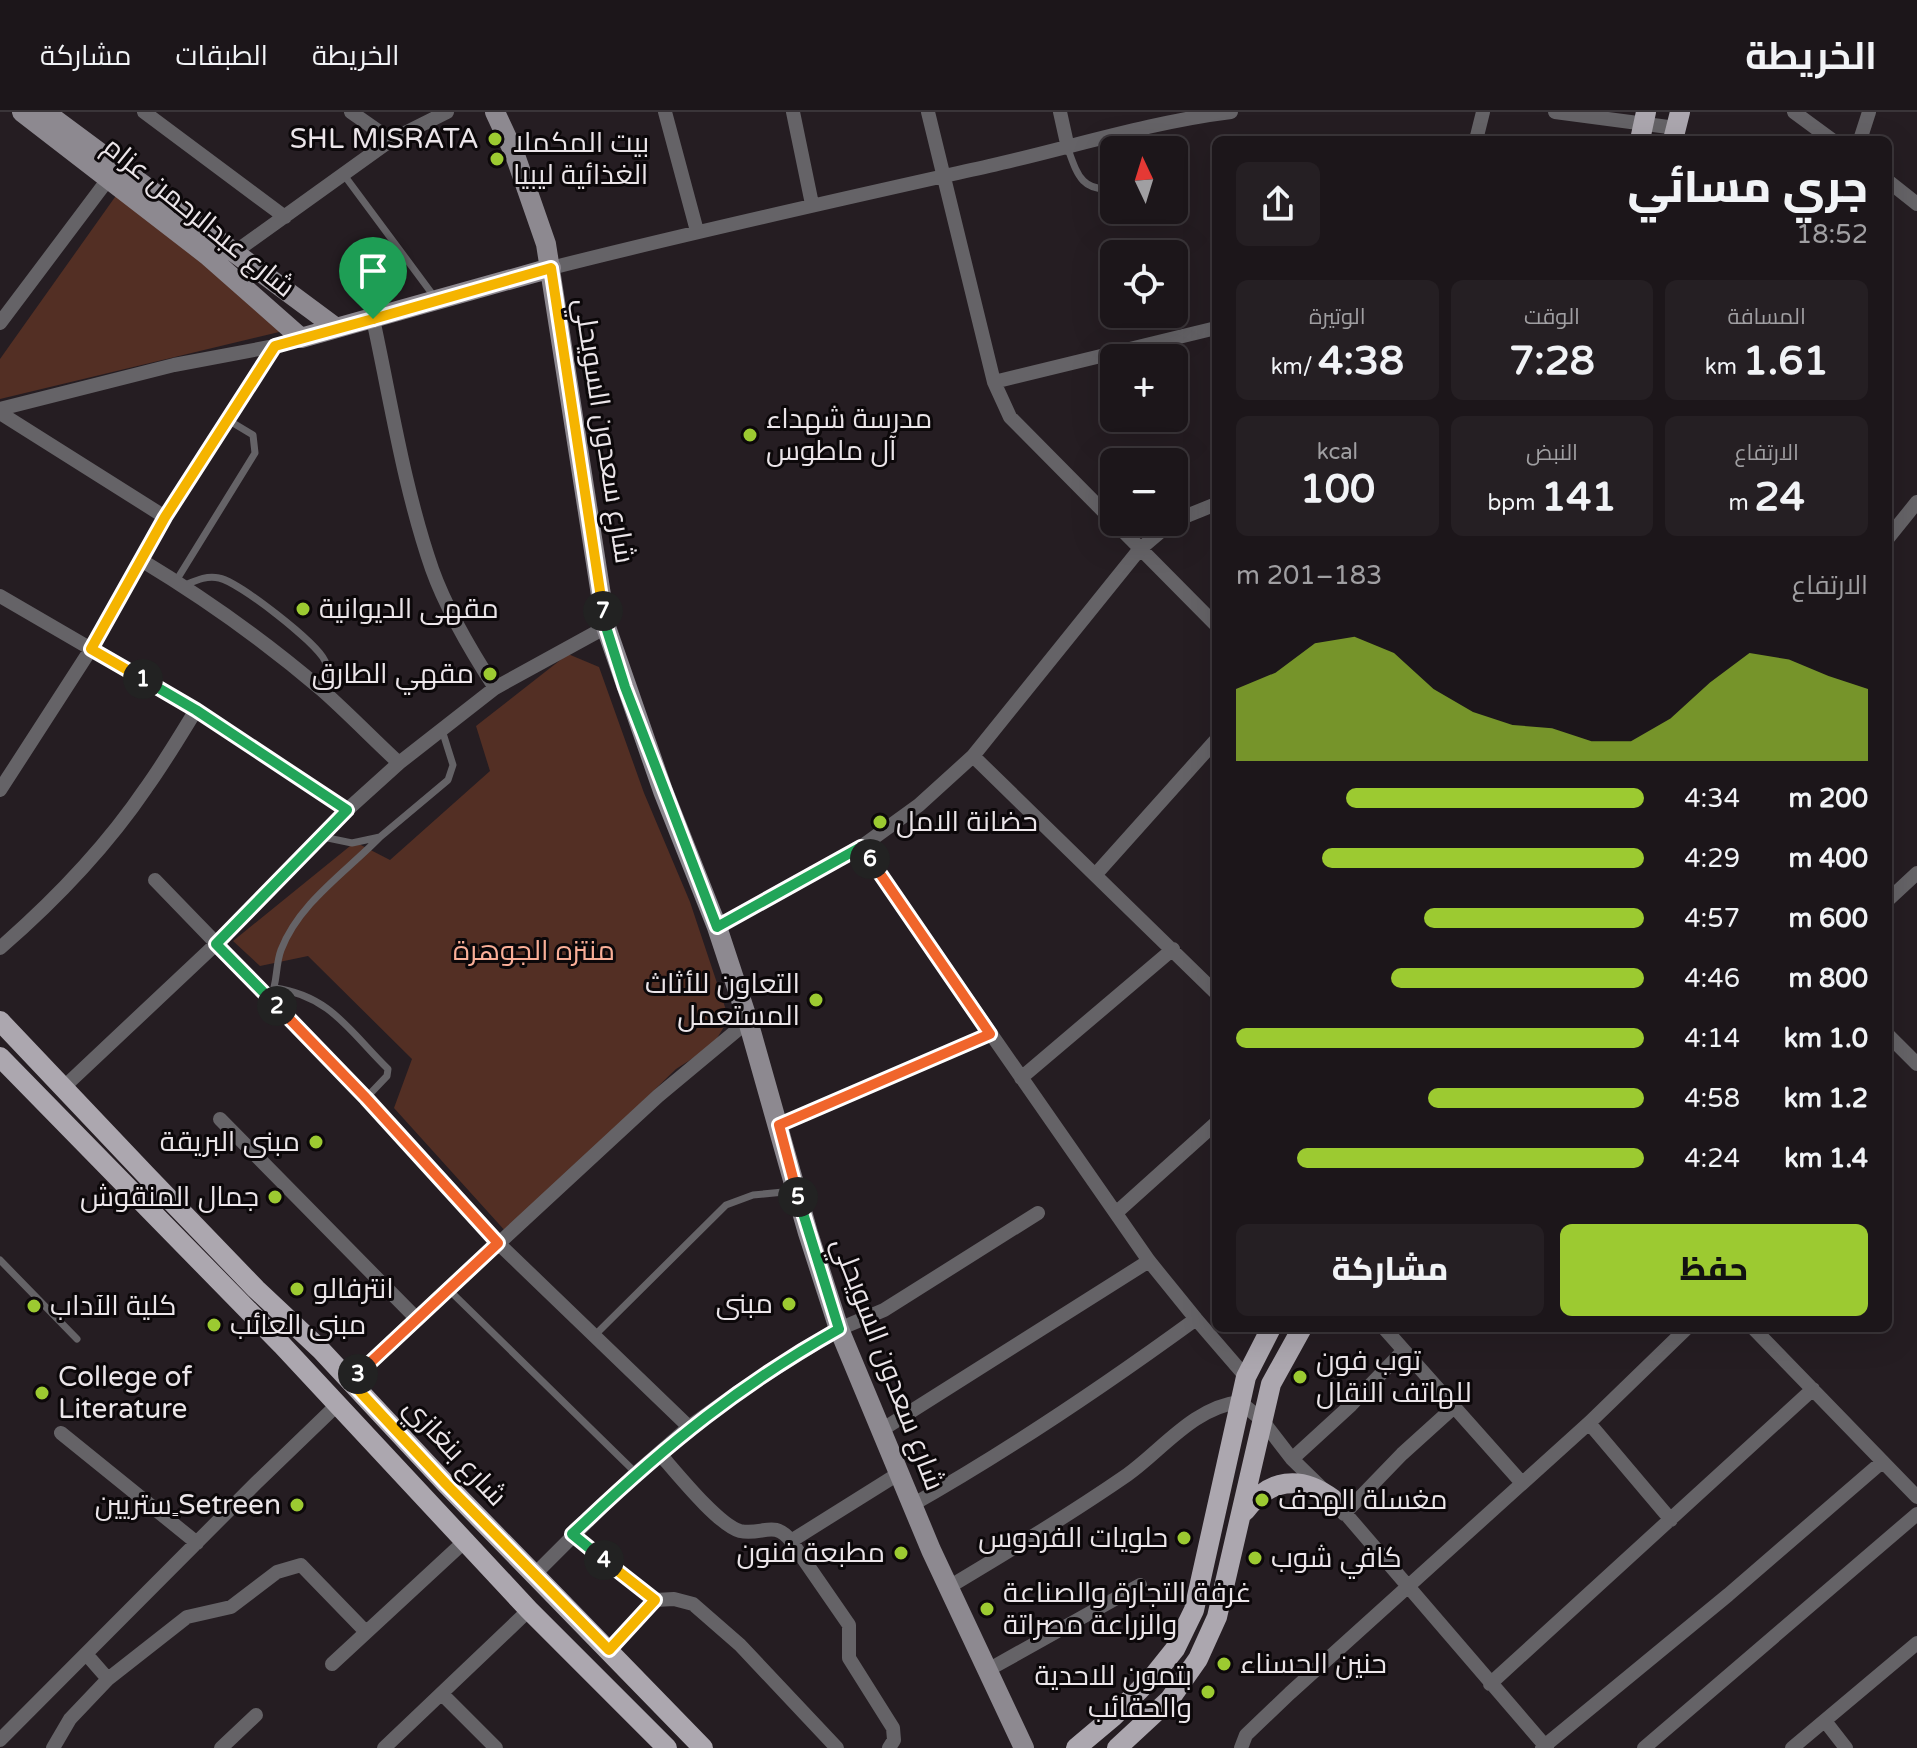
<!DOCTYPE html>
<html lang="ar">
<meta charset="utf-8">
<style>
:root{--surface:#1c161a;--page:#251f23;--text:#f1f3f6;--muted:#a09fa2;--line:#3a3539;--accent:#9cca31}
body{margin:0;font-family:"Varela Round",Cairo,sans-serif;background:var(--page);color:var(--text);direction:rtl;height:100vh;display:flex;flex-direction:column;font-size:30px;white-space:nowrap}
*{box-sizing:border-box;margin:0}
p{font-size:26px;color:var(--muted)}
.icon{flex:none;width:44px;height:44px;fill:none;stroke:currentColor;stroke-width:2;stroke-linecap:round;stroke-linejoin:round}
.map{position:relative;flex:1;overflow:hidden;direction:ltr}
.panel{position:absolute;left:1212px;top:24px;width:680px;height:1196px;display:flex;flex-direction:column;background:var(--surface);border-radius:12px;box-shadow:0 8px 32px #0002,0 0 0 2px var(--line);direction:rtl}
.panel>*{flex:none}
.needle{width:52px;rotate:356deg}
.controls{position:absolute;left:1100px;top:24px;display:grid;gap:16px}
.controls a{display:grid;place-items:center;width:88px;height:88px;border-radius:12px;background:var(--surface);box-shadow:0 8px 32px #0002,0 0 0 2px var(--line);font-size:40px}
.pin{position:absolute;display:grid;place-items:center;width:68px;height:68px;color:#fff;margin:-82px -34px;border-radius:50% 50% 50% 0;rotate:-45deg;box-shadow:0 0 8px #0007}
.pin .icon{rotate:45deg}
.km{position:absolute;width:40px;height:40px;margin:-20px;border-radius:50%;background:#222;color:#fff;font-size:22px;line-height:40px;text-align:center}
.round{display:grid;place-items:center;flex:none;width:84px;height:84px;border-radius:12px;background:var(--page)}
.headline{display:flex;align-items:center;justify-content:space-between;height:136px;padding:0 24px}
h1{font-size:44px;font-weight:800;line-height:60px}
.metrics{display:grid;grid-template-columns:repeat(3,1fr);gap:12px;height:136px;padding:8px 24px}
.metrics div{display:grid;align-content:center;border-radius:12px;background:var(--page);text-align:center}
.metrics b{font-size:40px;font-weight:800}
.metrics small{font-size:22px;font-weight:400}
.metrics p{font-size:22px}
.chart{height:224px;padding:16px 24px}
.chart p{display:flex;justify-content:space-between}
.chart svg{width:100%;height:144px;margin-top:8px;fill:var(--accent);opacity:.7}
.action{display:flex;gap:16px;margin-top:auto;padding:16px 24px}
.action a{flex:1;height:92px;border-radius:12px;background:var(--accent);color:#111;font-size:32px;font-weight:800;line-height:92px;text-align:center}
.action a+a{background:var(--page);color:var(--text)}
ul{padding:0 24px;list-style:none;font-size:26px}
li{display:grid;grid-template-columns:128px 96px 1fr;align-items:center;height:60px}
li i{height:20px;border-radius:10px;background:var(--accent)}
header{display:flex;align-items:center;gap:48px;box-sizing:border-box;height:112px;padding:0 40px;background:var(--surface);border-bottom:2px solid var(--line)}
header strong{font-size:38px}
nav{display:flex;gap:44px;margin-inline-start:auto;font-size:28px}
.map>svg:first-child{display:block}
</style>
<header>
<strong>الخريطة</strong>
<nav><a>الخريطة</a><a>الطبقات</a><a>مشاركة</a></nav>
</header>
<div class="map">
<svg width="1917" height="1636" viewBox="0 0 1917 1636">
<rect width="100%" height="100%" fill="#251d22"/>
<path fill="#532f24" d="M 120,78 L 296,216 L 0,287 L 0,247 Z
M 568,542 L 599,555 L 644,681 L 690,790 L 729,907 L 712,934 L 676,957 L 507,1121 L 394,996 L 412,947 L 308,844 L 260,854 L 233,829 L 355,730 L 390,748 L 490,659 L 476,614 Z"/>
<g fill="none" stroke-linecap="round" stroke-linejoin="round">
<path stroke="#656367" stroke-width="7" d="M 1068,37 C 1077,62 1082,81 1114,76
M 344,63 L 436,187
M 1174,66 L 1177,66
M 176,469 L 255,341 L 253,323 L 228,308
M 183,474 C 195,469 206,463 219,466 C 239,470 316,530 325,549 C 330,559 325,568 322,578
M 323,725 L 352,731 L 380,725 L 448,668 L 453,653 L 442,618
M 275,876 C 331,884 350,920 388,957 L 387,964 L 366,986
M 270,887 C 278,871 275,854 281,838 C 299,791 346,760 380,725
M 0,1148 L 77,1227
M 449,1178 L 636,1361
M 595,1223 L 726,1093 L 753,1083 L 794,1079"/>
<path stroke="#656367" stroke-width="14" d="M 144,0 L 285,105
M 351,0 L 391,28
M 665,0 L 697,119
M 793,0 L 812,92
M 928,0 L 994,270 L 1010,305 L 1216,513
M 1060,0 L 1068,36
M 1555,0 L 1676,16
M 1794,0 L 1832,28
M 1476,28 L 1483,0
M 1860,28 L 1869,0
M 1888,69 L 1917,92
M 235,140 L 391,28 L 447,0
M 551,156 C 696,119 842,87 989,54 C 1069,36 1150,10 1231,0
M 373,207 C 391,290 404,376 432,457 C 447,499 471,539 495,576
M 0,211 L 109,66
M 994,270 L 1216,216
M 0,297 L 174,253 L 275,234 L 301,226
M 0,301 L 165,405
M 1174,409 L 1216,392
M 1888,426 L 1917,390
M 141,448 C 204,486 266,530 322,578 C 348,601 373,627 399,651
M 0,484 L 196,598 L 347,698
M 973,644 L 1216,881
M 0,678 L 91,537 L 165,405 L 275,234
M 861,735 L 1149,1149 L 1196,1207 L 1246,1265
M 1096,762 L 1216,628
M 155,768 L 366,986 L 498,1131 L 689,1315
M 1888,788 L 1917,761
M 717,815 L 861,735 L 919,693 L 973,644 L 1139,438 L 1172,410
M 0,836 C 54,789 106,735 146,676 C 164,651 180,624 196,598
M 1888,923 L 1917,952
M 1021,966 L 1173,837
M 64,975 L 216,832 L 347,698 L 399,651 L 495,576 L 606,515
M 220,1007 L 417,1207
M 779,1013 L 990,922
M 1117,1100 L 1216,1011
M 1384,1216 L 1522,1371
M 1753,1216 L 1917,1385
M 350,1269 L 658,984 L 748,909
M 1589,1311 L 1671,1408
M 880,1319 L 1149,1149
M 61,1321 L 197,1431
M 659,1341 C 675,1359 718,1413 740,1419 C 762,1424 774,1407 791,1429 L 849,1513 L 849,1546 L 893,1616 L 894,1628 L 889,1636
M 1292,1347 L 1351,1293 L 1403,1239
M 912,1393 C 1011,1337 1104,1274 1196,1207
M 1344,1402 L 1402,1342 L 1454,1295
M 572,1422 L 655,1488
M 791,1429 L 898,1362
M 534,1463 L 636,1361 L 689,1315 L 738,1280 L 839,1217 L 884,1198 L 1038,1101
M 949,1475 C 1009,1439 1069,1403 1127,1363 C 1162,1338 1194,1295 1240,1290 L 1262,1308 L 1292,1347 L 1333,1387 L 1547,1636
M 609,1538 L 655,1488 L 674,1487 L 693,1492 L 740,1533 L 837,1636
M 87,1543 L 108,1567
M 332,1552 L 465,1429
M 986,1559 L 1140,1473
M 1490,1572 L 1813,1277
M 442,1582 L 496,1636
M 1825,1609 L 1846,1636
M 0,1628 L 256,1371 L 338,1292
M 53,1636 L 70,1607 L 108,1567 L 187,1505 L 231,1495 L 277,1460 L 301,1453 L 366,1520
M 221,1636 L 256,1603
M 384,1636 L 529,1498
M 1241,1636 L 1246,1623 L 1290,1581 L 1589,1311 L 1687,1216
M 1542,1636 L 1728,1483 L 1882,1350
M 1644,1636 L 1917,1402
M 1792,1636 L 1917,1531"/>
<path stroke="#8d8990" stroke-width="20" d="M 22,0 L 207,143 L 301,226 L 551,156
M 45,0 L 335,215
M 495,0 L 515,43 L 546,132 L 606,515 L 663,679 L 717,815 L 748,909 L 808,1121 L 839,1217 L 931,1438 L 1024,1636"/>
<path stroke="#aca7af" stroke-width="20" d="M 1640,28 L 1646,0
M 1673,28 L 1680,0
M 0,909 L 147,1064 L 256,1177 L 321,1238 L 446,1372 L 703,1636
M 0,945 L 282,1233 L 529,1498 L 667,1636
M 1245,1399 C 1269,1367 1300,1362 1333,1387
M 1076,1636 L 1114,1604 L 1155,1562 L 1175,1537 L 1194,1498 L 1246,1265 L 1271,1216
M 1117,1636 L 1170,1587 L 1198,1547 L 1217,1505 L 1271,1272 L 1302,1216"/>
</g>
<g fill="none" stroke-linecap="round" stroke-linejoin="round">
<defs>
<path id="split-1" d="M 143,567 L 91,537 L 165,405 L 275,234 L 373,207"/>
<path id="split-2" d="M 143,567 L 196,598 L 347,698 L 216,832 L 277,894"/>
<path id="split-3" d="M 277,894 L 366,986 L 498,1131 L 358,1262"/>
<path id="split-4" d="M 358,1262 L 350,1269 L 446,1372 L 609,1538 L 655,1488 L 604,1448"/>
<path id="split-5" d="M 604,1448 L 572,1422 L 586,1409 C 667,1332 741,1272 839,1217 L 798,1085"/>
<path id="split-6" d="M 798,1085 L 779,1013 L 990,922 L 870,747"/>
<path id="split-7" d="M 603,499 L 606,515 L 625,575 L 717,815 L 861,735 L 870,747"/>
<path id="split-8" d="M 373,207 L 551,156 L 603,499"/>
</defs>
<use href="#split-1" stroke="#fff" stroke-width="16"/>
<use href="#split-2" stroke="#fff" stroke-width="16"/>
<use href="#split-3" stroke="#fff" stroke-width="16"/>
<use href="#split-4" stroke="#fff" stroke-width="16"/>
<use href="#split-5" stroke="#fff" stroke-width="16"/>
<use href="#split-6" stroke="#fff" stroke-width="16"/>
<use href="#split-7" stroke="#fff" stroke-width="16"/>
<use href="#split-8" stroke="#fff" stroke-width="16"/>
<use href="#split-1" stroke="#f5b400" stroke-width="10"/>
<use href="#split-2" stroke="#22a559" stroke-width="10"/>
<use href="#split-3" stroke="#f0652b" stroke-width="10"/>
<use href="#split-4" stroke="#f5b400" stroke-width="10"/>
<use href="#split-5" stroke="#22a559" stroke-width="10"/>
<use href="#split-6" stroke="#f0652b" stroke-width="10"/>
<use href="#split-7" stroke="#22a559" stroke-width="10"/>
<use href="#split-8" stroke="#f5b400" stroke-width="10"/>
</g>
<g fill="#9cca31" stroke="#0c080a" stroke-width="3">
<circle cx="495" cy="27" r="8"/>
<circle cx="497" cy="47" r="8"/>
<circle cx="750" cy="323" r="8"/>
<circle cx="303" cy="497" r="8"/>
<circle cx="490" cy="562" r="8"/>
<circle cx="880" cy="710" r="8"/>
<circle cx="816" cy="888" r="8"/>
<circle cx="316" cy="1030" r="8"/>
<circle cx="275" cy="1085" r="8"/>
<circle cx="297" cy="1177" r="8"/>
<circle cx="789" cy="1192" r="8"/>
<circle cx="34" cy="1194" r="8"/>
<circle cx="214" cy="1213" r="8"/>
<circle cx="1300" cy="1265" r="8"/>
<circle cx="42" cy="1281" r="8"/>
<circle cx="1262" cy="1388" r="8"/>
<circle cx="297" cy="1393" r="8"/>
<circle cx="1184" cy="1426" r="8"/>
<circle cx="901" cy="1441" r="8"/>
<circle cx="1255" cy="1446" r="8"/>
<circle cx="987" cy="1497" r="8"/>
<circle cx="1224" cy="1552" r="8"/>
<circle cx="1208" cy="1580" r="8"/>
</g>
<g text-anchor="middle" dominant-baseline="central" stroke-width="6" stroke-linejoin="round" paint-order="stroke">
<g font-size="28" fill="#ebe5e9" stroke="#0c080a" text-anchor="start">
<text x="479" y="27" text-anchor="end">SHL MISRATA</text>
<text x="513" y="31">بيت المكملا<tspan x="513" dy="32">الغذائية ليبيا</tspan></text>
<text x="766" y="307">مدرسة شهداء<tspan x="766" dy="32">آل ماطوس</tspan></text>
<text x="319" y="497">مقهى الديوانية</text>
<text x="474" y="562" text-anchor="end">مقهي الطارق</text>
<text x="896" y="710">حضانة الامل</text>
<text x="800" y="872" text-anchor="end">التعاون للأثاث<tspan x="800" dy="32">المستعمل</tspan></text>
<text x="300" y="1030" text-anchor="end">مبنى البريقة</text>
<text x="259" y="1085" text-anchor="end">جمال المنقوش</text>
<text x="313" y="1177">انترفالو</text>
<text x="773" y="1192" text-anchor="end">مبنى</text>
<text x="50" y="1194">كلية الآداب</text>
<text x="230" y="1213">مبنى العائب</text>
<text x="1316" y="1249">توب فون<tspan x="1316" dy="32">للهاتف النقال</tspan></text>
<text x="58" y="1265">College of<tspan x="58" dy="32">Literature</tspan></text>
<text x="1278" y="1388">مغسلة الهدف</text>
<text x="281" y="1393" text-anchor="end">ستريين ٍSetreen</text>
<text x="1168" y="1426" text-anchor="end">حلويات الفردوس</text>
<text x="885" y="1441" text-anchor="end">مطبعة فنون</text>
<text x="1271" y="1446">كافي شوب</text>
<text x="1003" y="1481">غرفة التجارة والصناعة<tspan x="1003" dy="32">والزراعة مصراتة</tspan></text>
<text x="1240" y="1552">حنين الحسناء</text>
<text x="1192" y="1564" text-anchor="end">بتمون للاحدية<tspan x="1192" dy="32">والحقائب</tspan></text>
</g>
<g font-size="28" fill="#ebe5e9" stroke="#0c080a">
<text transform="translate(199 105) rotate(39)">شارع عبدالرحمن عزام</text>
<text transform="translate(604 319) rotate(81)">شارع سعدون السويحلي</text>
<text transform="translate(888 1252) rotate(69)">شارع سعدون السويحلي</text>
<text transform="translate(455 1340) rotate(47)">شارع بنغازي</text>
</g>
<g font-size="28" fill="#faaf98" stroke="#0c080a">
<text x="534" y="839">منتزه الجوهرة</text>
</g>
</g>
</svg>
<div class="controls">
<a><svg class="needle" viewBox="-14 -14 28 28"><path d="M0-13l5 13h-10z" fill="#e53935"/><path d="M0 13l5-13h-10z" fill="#a09fa2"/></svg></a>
<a><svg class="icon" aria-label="locate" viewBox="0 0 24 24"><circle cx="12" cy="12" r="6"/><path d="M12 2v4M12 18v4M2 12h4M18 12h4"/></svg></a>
<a>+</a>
<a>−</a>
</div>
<div class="pin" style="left:373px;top:207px;background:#1e9e55"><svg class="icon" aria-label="arrive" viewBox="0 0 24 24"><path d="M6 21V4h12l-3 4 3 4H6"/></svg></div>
<b class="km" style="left:143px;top:567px">1</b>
<b class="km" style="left:277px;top:894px">2</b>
<b class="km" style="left:358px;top:1262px">3</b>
<b class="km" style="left:604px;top:1448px">4</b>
<b class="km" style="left:798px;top:1085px">5</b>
<b class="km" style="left:870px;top:747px">6</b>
<b class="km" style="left:603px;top:499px">7</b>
<section class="panel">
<div class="headline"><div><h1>جري مسائي</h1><p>18:52</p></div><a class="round"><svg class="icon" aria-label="share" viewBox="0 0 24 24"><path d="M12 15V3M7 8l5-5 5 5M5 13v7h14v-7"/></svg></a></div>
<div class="metrics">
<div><p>المسافة</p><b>1.61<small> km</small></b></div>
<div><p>الوقت</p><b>7:28</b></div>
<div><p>الوتيرة</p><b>4:38<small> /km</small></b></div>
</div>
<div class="metrics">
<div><p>الارتفاع</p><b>24<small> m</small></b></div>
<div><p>النبض</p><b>141<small> bpm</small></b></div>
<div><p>kcal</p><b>100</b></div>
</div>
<div class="chart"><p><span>الارتفاع</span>183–201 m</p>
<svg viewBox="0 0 160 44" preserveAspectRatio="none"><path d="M0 44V22L10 17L20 8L30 6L40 11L50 22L60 29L70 33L80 34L90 38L100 38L110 31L120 20L130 11L140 13L150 18L160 22V44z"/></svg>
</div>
<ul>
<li><b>200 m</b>4:34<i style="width:73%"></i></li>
<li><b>400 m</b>4:29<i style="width:79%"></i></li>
<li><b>600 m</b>4:57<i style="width:54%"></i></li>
<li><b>800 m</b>4:46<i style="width:62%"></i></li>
<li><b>1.0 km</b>4:14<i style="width:100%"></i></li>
<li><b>1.2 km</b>4:58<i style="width:53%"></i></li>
<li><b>1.4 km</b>4:24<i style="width:85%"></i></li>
</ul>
<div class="action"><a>حفظ</a><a>مشاركة</a></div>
</section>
</div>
